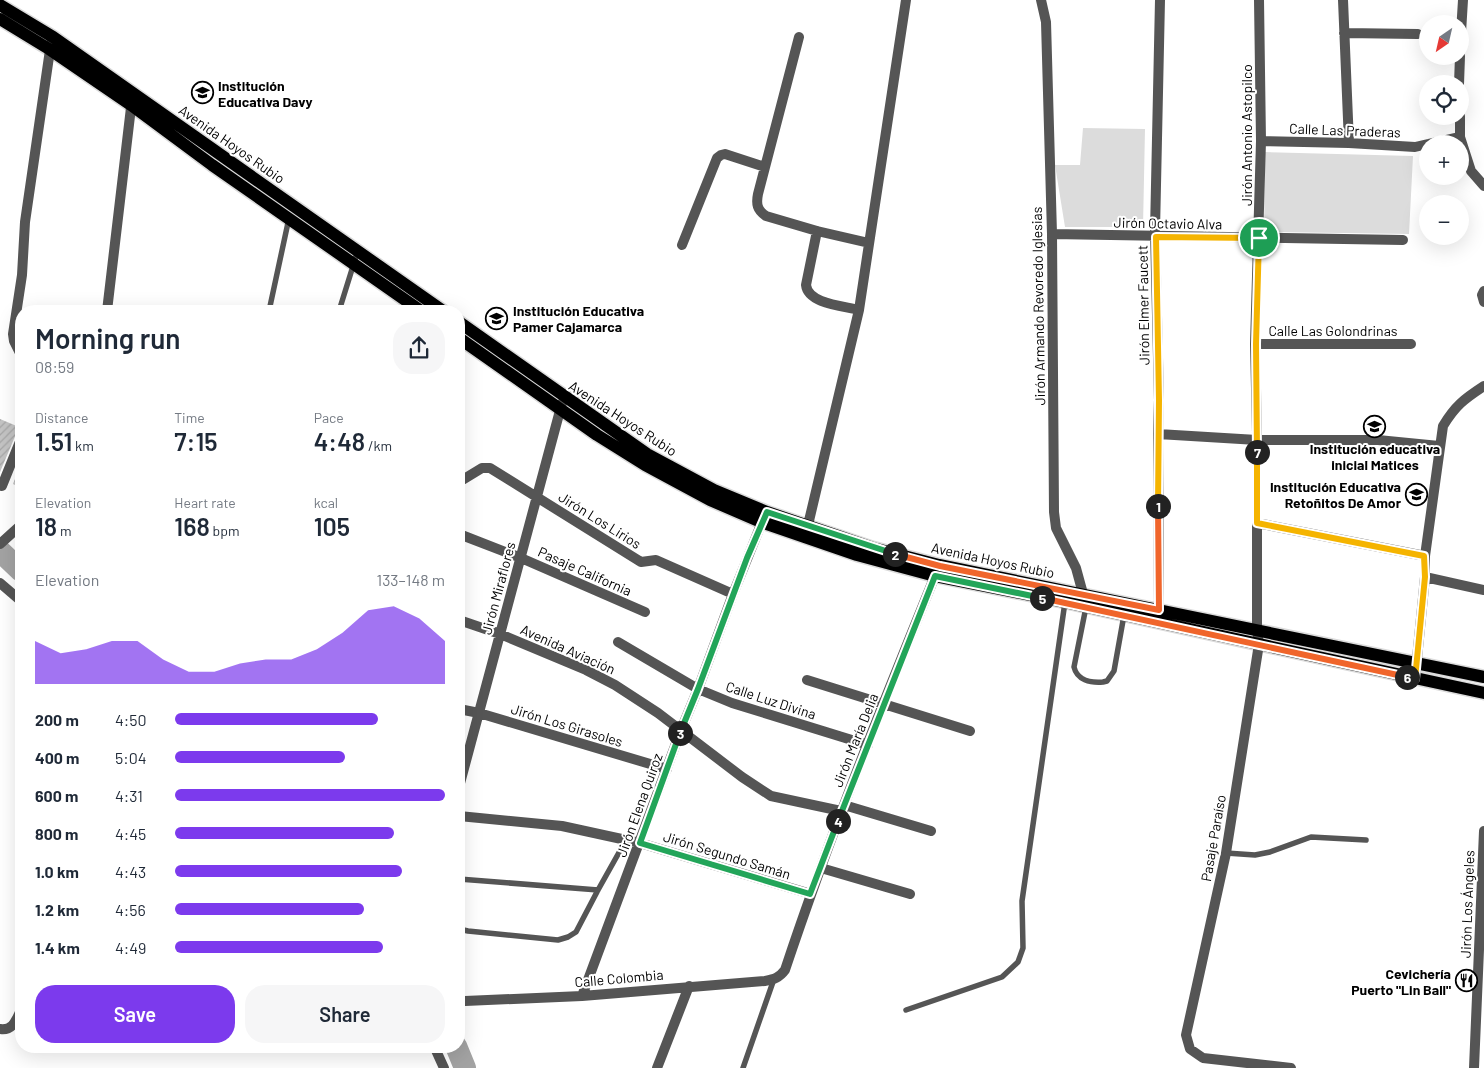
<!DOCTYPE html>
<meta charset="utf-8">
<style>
:root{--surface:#fff;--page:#f6f6f7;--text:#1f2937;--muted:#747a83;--accent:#7c3aed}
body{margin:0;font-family:Barlow,sans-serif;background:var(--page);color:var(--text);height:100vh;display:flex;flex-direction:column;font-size:19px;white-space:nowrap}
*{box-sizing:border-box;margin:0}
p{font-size:16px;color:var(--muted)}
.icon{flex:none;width:28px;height:28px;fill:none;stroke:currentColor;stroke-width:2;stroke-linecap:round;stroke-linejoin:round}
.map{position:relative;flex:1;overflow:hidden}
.panel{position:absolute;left:15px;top:305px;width:450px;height:748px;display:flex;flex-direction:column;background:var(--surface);border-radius:20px;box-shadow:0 5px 20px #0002}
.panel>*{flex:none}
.needle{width:32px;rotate:214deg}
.fabs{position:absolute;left:1419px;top:15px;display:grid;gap:10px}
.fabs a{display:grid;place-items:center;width:50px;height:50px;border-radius:50%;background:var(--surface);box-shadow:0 5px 20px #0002;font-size:25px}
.pin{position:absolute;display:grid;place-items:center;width:42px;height:42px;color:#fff;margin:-21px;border:2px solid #fff;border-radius:50%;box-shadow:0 1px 5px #0007}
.km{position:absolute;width:25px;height:25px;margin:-12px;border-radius:50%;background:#222;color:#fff;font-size:14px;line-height:25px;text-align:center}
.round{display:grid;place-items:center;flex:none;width:52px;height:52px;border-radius:20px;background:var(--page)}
.head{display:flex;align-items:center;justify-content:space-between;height:85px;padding:0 20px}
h1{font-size:28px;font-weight:600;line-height:38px}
.metrics{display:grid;grid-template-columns:repeat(3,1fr);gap:8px;height:85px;padding:5px 20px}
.metrics div{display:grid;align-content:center}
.metrics b{font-size:25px;font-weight:600}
.metrics small{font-size:14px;font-weight:400}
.metrics p{font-size:14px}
.chart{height:140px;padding:10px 20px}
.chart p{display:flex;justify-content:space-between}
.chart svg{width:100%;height:90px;margin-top:5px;fill:var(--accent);opacity:.7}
.primary-button{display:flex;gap:10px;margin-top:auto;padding:10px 20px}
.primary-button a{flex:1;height:58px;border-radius:20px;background:var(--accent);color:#fff;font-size:20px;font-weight:600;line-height:58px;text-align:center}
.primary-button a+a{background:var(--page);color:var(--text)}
ul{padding:0 20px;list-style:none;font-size:16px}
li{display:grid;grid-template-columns:80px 60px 1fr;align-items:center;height:38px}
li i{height:12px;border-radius:6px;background:var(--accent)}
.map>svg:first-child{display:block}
</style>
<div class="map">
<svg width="1484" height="1068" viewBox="0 0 1484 1068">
<defs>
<pattern id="building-hatch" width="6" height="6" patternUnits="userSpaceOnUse" patternTransform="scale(1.25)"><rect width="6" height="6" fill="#c4c4c4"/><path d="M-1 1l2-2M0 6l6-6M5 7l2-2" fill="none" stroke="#a7a7a7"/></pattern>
</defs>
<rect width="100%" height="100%" fill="#fff"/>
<path fill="#dcdcdc" d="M 1083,128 L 1145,129 L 1143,227 L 1065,227 L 1055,165 L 1080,165 Z
M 1265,152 L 1413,156 L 1409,234 L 1264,232 Z"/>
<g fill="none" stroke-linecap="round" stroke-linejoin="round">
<path stroke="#a3a3a3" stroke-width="22" d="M 0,551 L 21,571
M 456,1046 L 465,1068"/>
</g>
<path fill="url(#building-hatch)" d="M 0,419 L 19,427 L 0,472 Z
M 21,464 L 21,488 L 13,484 Z"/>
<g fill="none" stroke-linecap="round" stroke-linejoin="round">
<defs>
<path id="primary" d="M 0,5 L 53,37 L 443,311
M 0,19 L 49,49 L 131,105 L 212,165 L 421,311
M 459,322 L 647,454 L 714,490 L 767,512 L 841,537 L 873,548 L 939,565 L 1484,677
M 459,338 L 597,435 L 645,465 L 710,500 L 761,522 L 857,555 L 935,576 L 1065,602 L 1484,693"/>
</defs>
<use href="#primary" stroke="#dbdbdb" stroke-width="15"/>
<path stroke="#555" stroke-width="5.5" d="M 269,311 L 289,218
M 339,311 L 358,250
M 1086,607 L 1074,667 C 1077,680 1090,683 1103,682 L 1107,681 L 1114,671 L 1124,615
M 1226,853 L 1255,855 L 1270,852 L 1311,837 L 1366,840
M 459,879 L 598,890
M 459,929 L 468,931 L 558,940 L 568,937 L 576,932 L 598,890 L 626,840
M 906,1010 L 1002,977 L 1018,962 L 1023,948 L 1022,901 L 1065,602
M 743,1068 L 774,979"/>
<path stroke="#555" stroke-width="10" d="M 1041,0 L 1046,22 L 1052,234 L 1054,512 L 1056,528 L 1076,568 L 1085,601
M 1259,0 L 1261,141 L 1255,344 L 1257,433 L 1257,630 L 1259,644 L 1226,853 L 1186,1035 L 1190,1049 L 1203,1058 L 1291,1068
M 1343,0 L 1349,143
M 1344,33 L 1418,34
M 799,37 L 758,194 C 756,204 757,210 766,216 L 817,231 L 869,243
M 1460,49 L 1463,0
M 1459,84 L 1460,56
M 1460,116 L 1460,137 L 1471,171 L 1484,186
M 1261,141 L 1349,143 L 1415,147 L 1428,144
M 1429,144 L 1460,137
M 817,231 L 806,285 C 808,304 844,306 859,310
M 1052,234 L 1403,240
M 682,245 L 717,158 L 721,155 L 725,154 L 765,167
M 1484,291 L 1482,295 L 1484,302
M 107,311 L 132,99
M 1255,344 L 1411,344
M 21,355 L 14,341 L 13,334 L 22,275 L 25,222 L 51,43
M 1158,434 L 1257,440 L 1378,440 L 1439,446
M 459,482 L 482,468 L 490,468 L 641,562 L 656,560 L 733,594
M 2,486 L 21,439
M 1257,523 L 1425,556
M 808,525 L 859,310 L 906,0
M 459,534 L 521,558 L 645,612
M 0,544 L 21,525
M 1425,577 L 1484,590
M 0,583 L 21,601
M 1159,610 L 1158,434 L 1159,400 L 1155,231 L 1160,0
M 459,620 L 500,634 L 586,670 L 615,685 L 658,713 L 742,777 L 771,796 L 841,811
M 618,642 L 698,689 L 732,703 L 868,745
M 1415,679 L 1425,577 L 1425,556 L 1443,426 C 1455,406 1464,399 1484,386
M 807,680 L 970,731
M 459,709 L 479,713 L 667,769
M 459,787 L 562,403
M 844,805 L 931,831
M 459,816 L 562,826 L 640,843 L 811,894
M 821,868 L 910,894
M 582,996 L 681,730 L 698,689 L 733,594 L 764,517
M 465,1001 L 582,996 L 765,981 C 774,979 779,978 785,970 C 830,835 883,703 937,571
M 0,1029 C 13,1031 16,1020 21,1010
M 434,1046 L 444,1068
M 657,1068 L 689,986
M 1474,1068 L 1484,831"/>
<use href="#primary" stroke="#000" stroke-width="12"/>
</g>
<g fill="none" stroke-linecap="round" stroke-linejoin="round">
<defs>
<path id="split-1" d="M 1158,506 L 1159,400 L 1156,237 L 1259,238"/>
<path id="split-2" d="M 895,554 L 940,566 L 1159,610 L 1158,506"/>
<path id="split-3" d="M 680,733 L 698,689 L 747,558 L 767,512 L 895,554"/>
<path id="split-4" d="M 680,733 L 640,843 L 810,894 L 838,821"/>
<path id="split-5" d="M 838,821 L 935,576 L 1042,598"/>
<path id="split-6" d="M 1042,598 L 1407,677"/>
<path id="split-7" d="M 1257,452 L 1257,523 L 1424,556 L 1425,577 L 1415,679 L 1407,677"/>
<path id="split-8" d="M 1257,452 L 1256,344 L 1259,238"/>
</defs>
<use href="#split-1" stroke="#fff" stroke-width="10"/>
<use href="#split-2" stroke="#fff" stroke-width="10"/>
<use href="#split-3" stroke="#fff" stroke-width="10"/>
<use href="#split-4" stroke="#fff" stroke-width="10"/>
<use href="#split-5" stroke="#fff" stroke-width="10"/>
<use href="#split-6" stroke="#fff" stroke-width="10"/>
<use href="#split-7" stroke="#fff" stroke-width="10"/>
<use href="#split-8" stroke="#fff" stroke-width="10"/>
<use href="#split-1" stroke="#f5b400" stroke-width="6"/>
<use href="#split-2" stroke="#f0652b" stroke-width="6"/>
<use href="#split-3" stroke="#22a559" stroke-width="6"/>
<use href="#split-4" stroke="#22a559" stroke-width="6"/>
<use href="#split-5" stroke="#22a559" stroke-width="6"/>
<use href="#split-6" stroke="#f0652b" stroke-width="6"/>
<use href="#split-7" stroke="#f5b400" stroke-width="6"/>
<use href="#split-8" stroke="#f5b400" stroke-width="6"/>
</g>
<defs>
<symbol id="school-ring" viewBox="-11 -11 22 22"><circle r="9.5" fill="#fff" stroke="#000" stroke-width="1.5"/><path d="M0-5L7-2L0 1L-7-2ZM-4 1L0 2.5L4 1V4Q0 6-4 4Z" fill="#000"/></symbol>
<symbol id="restaurant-ring" viewBox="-11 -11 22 22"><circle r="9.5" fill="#fff" stroke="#000" stroke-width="1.5"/><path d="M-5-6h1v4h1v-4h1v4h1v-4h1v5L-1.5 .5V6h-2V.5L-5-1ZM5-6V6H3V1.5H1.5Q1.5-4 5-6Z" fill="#000"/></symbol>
</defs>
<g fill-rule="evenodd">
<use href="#school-ring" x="190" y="80" width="25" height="25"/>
<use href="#school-ring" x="484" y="306" width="25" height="25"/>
<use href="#school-ring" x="1362" y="414" width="25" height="25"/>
<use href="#school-ring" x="1404" y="482" width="25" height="25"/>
<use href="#restaurant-ring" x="1454" y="968" width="25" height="25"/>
</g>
<g text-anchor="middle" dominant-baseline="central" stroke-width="4" stroke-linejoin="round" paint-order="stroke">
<g font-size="14" font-weight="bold" fill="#000" stroke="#fff" text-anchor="start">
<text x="218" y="85">Institución<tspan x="218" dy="16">Educativa Davy</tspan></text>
<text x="513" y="310">Institución Educativa<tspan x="513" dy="16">Pamer Cajamarca</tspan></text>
<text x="1375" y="448" text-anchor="middle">Institución educativa<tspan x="1375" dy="16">inicial Matices</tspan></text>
<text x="1401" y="486" text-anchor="end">Institución Educativa<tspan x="1401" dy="16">Retoñitos De Amor</tspan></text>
<text x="1451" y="973" text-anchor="end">Cevichería<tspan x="1451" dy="16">Puerto "Lin Ball"</tspan></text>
</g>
<g font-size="14" fill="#000" stroke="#fff">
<text transform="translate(1345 130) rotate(2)">Calle Las Praderas</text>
<text transform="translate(1246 135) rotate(-90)">Jirón Antonio Astopilco</text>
<text transform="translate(232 144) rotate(35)">Avenida Hoyos Rubio</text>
<text transform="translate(1168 223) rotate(1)">Jirón Octavio Alva</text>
<text transform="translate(1143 305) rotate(-91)">Jirón Elmer Faucett</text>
<text transform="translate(1038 306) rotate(-91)">Jirón Armando Revoredo Iglesias</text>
<text x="1333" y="330">Calle Las Golondrinas</text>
<text transform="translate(623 418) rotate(33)">Avenida Hoyos Rubio</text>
<text transform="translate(600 520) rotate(32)">Jirón Los Lirios</text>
<text transform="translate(993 560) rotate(12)">Avenida Hoyos Rubio</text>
<text transform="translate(585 571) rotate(24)">Pasaje California</text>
<text transform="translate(498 588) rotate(-75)">Jirón Miraflores</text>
<text transform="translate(568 649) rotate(24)">Avenida Aviación</text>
<text transform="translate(771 700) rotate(18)">Calle Luz Divina</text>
<text transform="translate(567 725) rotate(17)">Jirón Los Girasoles</text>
<text transform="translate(855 740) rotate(-68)">Jirón María Delia</text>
<text transform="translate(639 805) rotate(-70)">Jirón Elena Quiroz</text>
<text transform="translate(1213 838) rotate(-80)">Pasaje Paraíso</text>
<text transform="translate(727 855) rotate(17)">Jirón Segundo Samán</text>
<text transform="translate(1467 904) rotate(-88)">Jirón Los Ángeles</text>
<text transform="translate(619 978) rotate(-5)">Calle Colombia</text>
</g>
</g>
</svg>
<div class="fabs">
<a><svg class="needle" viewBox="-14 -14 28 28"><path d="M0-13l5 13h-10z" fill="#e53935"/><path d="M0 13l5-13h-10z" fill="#747a83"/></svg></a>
<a><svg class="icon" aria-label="locate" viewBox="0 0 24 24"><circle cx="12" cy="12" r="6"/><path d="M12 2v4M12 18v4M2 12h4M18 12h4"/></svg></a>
<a>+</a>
<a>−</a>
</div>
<div class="pin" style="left:1259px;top:238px;background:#1e9e55"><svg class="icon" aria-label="arrive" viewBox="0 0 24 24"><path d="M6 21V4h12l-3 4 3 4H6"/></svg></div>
<b class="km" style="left:1158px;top:506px">1</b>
<b class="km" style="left:895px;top:554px">2</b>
<b class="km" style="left:680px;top:733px">3</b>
<b class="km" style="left:838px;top:821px">4</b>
<b class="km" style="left:1042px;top:598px">5</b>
<b class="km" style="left:1407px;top:677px">6</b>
<b class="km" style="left:1257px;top:452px">7</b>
<section class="panel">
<div class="head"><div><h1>Morning run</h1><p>08:59</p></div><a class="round"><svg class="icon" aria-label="share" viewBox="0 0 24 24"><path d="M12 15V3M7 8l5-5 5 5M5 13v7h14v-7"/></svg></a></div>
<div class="metrics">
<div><p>Distance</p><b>1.51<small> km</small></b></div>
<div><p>Time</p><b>7:15</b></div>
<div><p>Pace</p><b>4:48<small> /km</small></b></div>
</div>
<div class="metrics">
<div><p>Elevation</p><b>18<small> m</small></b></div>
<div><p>Heart rate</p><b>168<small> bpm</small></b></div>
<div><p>kcal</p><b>105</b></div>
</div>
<div class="chart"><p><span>Elevation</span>133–148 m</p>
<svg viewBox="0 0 160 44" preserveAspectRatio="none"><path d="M0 44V23L10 29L20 27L30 23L40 23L50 32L60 38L70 38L80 34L90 32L100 32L110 27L120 19L130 8L140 6L150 12L160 23V44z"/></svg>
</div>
<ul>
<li><b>200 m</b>4:50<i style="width:75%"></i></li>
<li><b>400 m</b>5:04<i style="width:63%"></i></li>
<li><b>600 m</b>4:31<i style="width:100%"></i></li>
<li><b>800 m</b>4:45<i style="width:81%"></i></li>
<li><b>1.0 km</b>4:43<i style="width:84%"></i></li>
<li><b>1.2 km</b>4:56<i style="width:70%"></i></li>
<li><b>1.4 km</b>4:49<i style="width:77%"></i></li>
</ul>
<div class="primary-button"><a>Save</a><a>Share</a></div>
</section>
</div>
